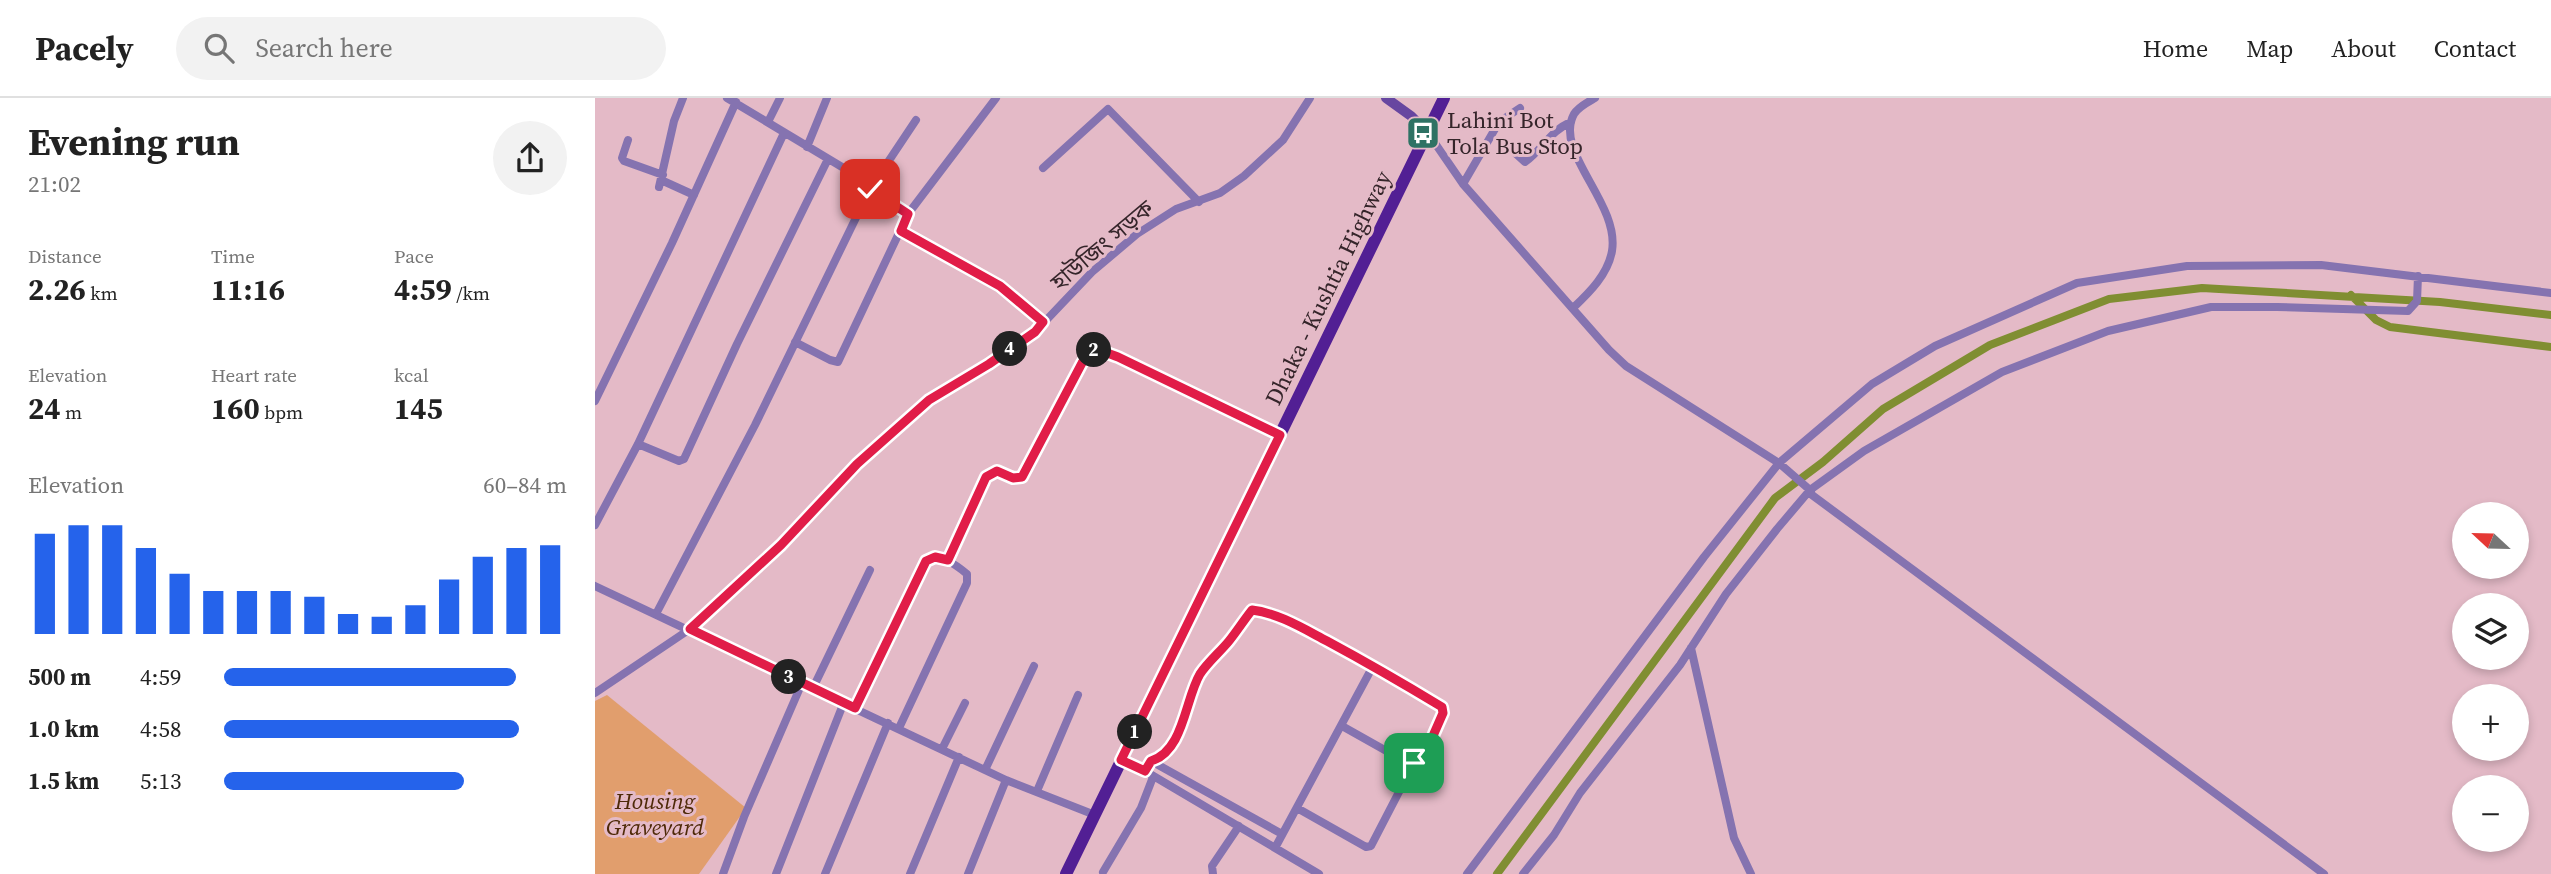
<!DOCTYPE html>
<meta charset="utf-8">
<style>
:root{--surface:#fff;--page:#f2f2f2;--text:#222;--muted:#767676;--line:#e0e0e0;--accent:#2563eb}
body{margin:0;font-family:"Source Serif 4","Noto Sans Bengali",serif;background:var(--page);color:var(--text);height:100vh;display:flex;flex-direction:column;font-size:26px;white-space:nowrap}
*{box-sizing:border-box;margin:0}
p{font-size:23px;color:var(--muted)}
.icon{flex:none;width:38px;height:38px;fill:none;stroke:currentColor;stroke-width:2;stroke-linecap:round;stroke-linejoin:round}
.map{position:relative;flex:1;overflow:hidden}
.sheet{display:flex;flex-direction:column;background:var(--surface);width:595px}
.sheet>*{flex:none}
.needle{width:46px;rotate:292deg}
.buttons{position:absolute;left:1857px;top:404px;display:grid;gap:14px}
.buttons a{display:grid;place-items:center;width:77px;height:77px;border-radius:50%;background:var(--surface);box-shadow:0 4px 10px #0003;font-size:35px}
.pin{position:absolute;display:grid;place-items:center;width:60px;height:60px;color:#fff;margin:-30px;border-radius:14px;box-shadow:0 4px 10px #0006}
.km{position:absolute;width:35px;height:35px;margin:-18px;border-radius:50%;background:#222;color:#fff;font-size:19px;line-height:35px;text-align:center}
.round{display:grid;place-items:center;flex:none;width:74px;height:74px;border-radius:37px;background:var(--page)}
.headline{display:flex;align-items:center;justify-content:space-between;height:119px;padding:0 28px}
h1{font-size:38px;font-weight:700;line-height:52px}
.figures{display:grid;grid-template-columns:repeat(3,1fr);gap:10px;height:119px;padding:7px 28px}
.figures div{display:grid;align-content:center}
.figures b{font-size:30px;font-weight:700}
.figures small{font-size:19px;font-weight:400}
.figures p{font-size:19px}
.chart{height:196px;padding:14px 28px}
.chart p{display:flex;justify-content:space-between}
.chart svg{width:100%;height:126px;margin-top:7px;stroke:var(--accent);stroke-width:6}
ul{padding:0 28px;list-style:none;font-size:23px}
li{display:grid;grid-template-columns:112px 84px 1fr;align-items:center;height:52px}
li i{height:18px;border-radius:9px;background:var(--accent)}
header{display:flex;align-items:center;gap:42px;box-sizing:border-box;height:98px;padding:0 35px;background:var(--surface);border-bottom:2px solid var(--line)}
header strong{font-size:33px}
nav{display:flex;gap:38px;margin-inline-start:auto;font-size:24px}
.search{width:490px;height:63px;background:var(--page);display:flex;align-items:center;gap:18px;box-sizing:border-box;padding:0 24px;border-radius:38px;color:var(--muted);font-size:26px}
main{display:flex;flex:1;min-height:0}
.map>svg:first-child{display:block}
</style>
<header>
<strong>Pacely</strong>
<div class="search"><svg class="icon" aria-label="search" viewBox="0 0 24 24"><circle cx="10" cy="10" r="6"/><path d="M15 15l6 6"/></svg>Search here</div>
<nav><a>Home</a><a>Map</a><a>About</a><a>Contact</a></nav>
</header>
<main>
<section class="sheet">
<div class="headline"><div><h1>Evening run</h1><p>21:02</p></div><a class="round"><svg class="icon" aria-label="share" viewBox="0 0 24 24"><path d="M12 15V3M7 8l5-5 5 5M5 13v7h14v-7"/></svg></a></div>
<div class="figures">
<div><p>Distance</p><b>2.26<small> km</small></b></div>
<div><p>Time</p><b>11:16</b></div>
<div><p>Pace</p><b>4:59<small> /km</small></b></div>
</div>
<div class="figures">
<div><p>Elevation</p><b>24<small> m</small></b></div>
<div><p>Heart rate</p><b>160<small> bpm</small></b></div>
<div><p>kcal</p><b>145</b></div>
</div>
<div class="chart"><p><span>Elevation</span>60–84 m</p>
<svg viewBox="0 0 160 44" preserveAspectRatio="none"><path d="M5 44V9M15 44V6M25 44V6M35 44V14M45 44V23M55 44V29M65 44V29M75 44V29M85 44V31M95 44V37M105 44V38M115 44V34M125 44V25M135 44V17M145 44V14M155 44V13"/></svg>
</div>
<ul>
<li><b>500 m</b>4:59<i style="width:85%"></i></li>
<li><b>1.0 km</b>4:58<i style="width:86%"></i></li>
<li><b>1.5 km</b>5:13<i style="width:70%"></i></li>
</ul>
</section>
<div class="map">
<svg width="1956" height="776" viewBox="0 0 1956 776">
<rect width="100%" height="100%" fill="#e4bac7"/>
<path fill="#e19e6d" d="M 12,597 L 151,710 L 104,776 L 0,776 L 0,603 Z"/>
<g fill="none" stroke-linecap="round" stroke-linejoin="round">
<path stroke="#808e32" stroke-width="8" d="M 1756,197 L 1781,222 L 1795,229 L 1956,249
M 902,776 L 1180,400 L 1228,364 L 1288,311 L 1395,247 L 1514,201 L 1607,190 L 1845,204 L 1956,217"/>
<path stroke="#8573b0" stroke-width="8" d="M 132,0 L 247,69 L 313,116
M 173,24 L 185,0
M 833,35 L 868,86 L 1014,252 L 1031,268 L 1184,365 L 1215,392 L 1217,397 L 1729,776
M 33,42 L 27,60 L 29,63 L 68,77
M 212,49 L 232,0
M 919,54 L 930,64 C 947,52 956,32 976,24
M 448,70 L 513,11 L 604,104
M 66,82 L 99,97
M 868,86 L 904,24 L 925,10
M 64,89 L 79,23 L 88,0
M 306,133 L 405,188 L 448,224
M 978,210 C 995,194 1013,176 1017,153 C 1025,105 958,54 979,16 C 983,9 993,4 1000,0
M 200,244 L 235,262 L 243,264 L 313,116 L 401,0
M 0,303 L 77,145 L 141,4
M 43,346 L 84,363 L 89,361 L 142,246 L 233,61
M 0,427 L 43,346 L 189,35
M 353,462 L 391,379 L 402,373 L 418,380 L 427,379 L 487,266 L 498,252 L 523,259 L 685,337
M 0,488 L 411,682 L 500,717
M 61,516 L 160,327 L 275,91 L 321,22
M 1096,550 L 1139,740 L 1156,776
M 218,590 L 275,472
M 0,595 L 95,531 L 186,447 L 262,366 L 334,302 L 394,266 L 440,234 L 497,174 L 542,136 L 581,111 L 625,95 L 649,78 L 688,42 L 715,0
M 260,610 L 331,463 C 347,457 359,465 372,476 L 372,485 L 304,630
M 347,651 L 370,605
M 526,662 L 550,673 L 724,776
M 556,663 L 687,736
M 390,672 L 439,568
M 550,673 L 556,663 C 589,653 590,601 605,576 C 613,564 625,554 634,543 C 642,533 649,522 657,512 C 683,515 709,531 732,543 C 771,564 809,585 847,609 L 848,615 L 827,663 L 819,665 L 811,664 L 747,628
M 442,693 L 483,597
M 702,710 L 771,749 L 776,748 L 819,665
M 680,750 L 778,568
M 508,774 L 546,710 L 558,679
M 128,776 L 149,719 L 207,585
M 181,776 L 249,604
M 230,776 L 293,625
M 315,776 L 364,659
M 373,776 L 411,682
M 618,776 L 617,768 L 644,728
M 872,776 L 1109,459 L 1184,365 L 1277,286 L 1340,248 L 1482,185 L 1592,168 L 1726,167 L 1956,195
M 928,776 L 959,737 L 985,695 L 1085,567 L 1131,496 L 1182,431 L 1215,392 L 1269,353 L 1407,274 L 1513,233 L 1616,209 L 1682,209 L 1813,213 L 1822,203 L 1823,178"/>
<path stroke="#6746a0" stroke-width="10" d="M 791,0 L 816,18 L 833,35"/>
<path stroke="#521f94" stroke-width="12" d="M 471,776 L 849,0"/>
</g>
<g fill="none" stroke-linecap="round" stroke-linejoin="round">
<defs>
<path id="route" d="M 275,91 L 313,116 L 306,133 L 405,188 L 448,224 L 440,234 L 394,266 L 334,302 L 262,366 L 186,447 L 95,531 L 260,610 L 331,463 L 340,459 L 353,462 L 391,379 L 402,373 L 418,380 L 427,379 L 487,265 C 500,247 503,252 523,259 L 685,337 L 526,662 L 550,673 L 556,663 C 589,653 590,601 605,576 C 613,564 625,554 634,543 C 642,533 649,522 657,512 C 683,515 709,531 732,543 C 771,564 809,586 847,609 L 848,615 L 827,663 L 819,665"/>
</defs>
<use href="#route" stroke="#fff" stroke-width="14"/>
<use href="#route" stroke="#e11d48" stroke-width="9"/>
</g>
<defs>
<symbol id="bus-square" viewBox="-11 -11 22 22"><rect x="-9" y="-9" width="18" height="18" rx="4" fill="#2e7264" stroke="#e4bac7"/><path d="M-5-6H5V4H4V6H2V4H-2V6H-4V4H-5ZM-3.5-4V0h7V-4ZM-3.5 1.2v1.5H-2V1.2ZM2 1.2v1.5H3.5V1.2Z" fill="#fff"/></symbol>
</defs>
<g fill-rule="evenodd">
<use href="#bus-square" x="809" y="16" width="38" height="38"/>
</g>
<g text-anchor="middle" dominant-baseline="central" stroke-width="6" stroke-linejoin="round" paint-order="stroke">
<g font-size="23" fill="#35252a" stroke="#e4bac7" text-anchor="start">
<text x="852" y="22">Lahini Bot<tspan x="852" dy="26">Tola Bus Stop</tspan></text>
</g>
<g font-size="23" fill="#35252a" stroke="#e4bac7">
<text transform="translate(507 147) rotate(-40)">হাউজিং সড়ক</text>
<text transform="translate(733 190) rotate(-64)">Dhaka - Kushtia Highway</text>
</g>
<g font-size="23" font-style="italic" fill="#4e2907" stroke="#e4bac7">
<text x="60" y="703">Housing<tspan x="60" dy="26">Graveyard</tspan></text>
</g>
</g>
</svg>
<div class="buttons">
<a><svg class="needle" viewBox="-14 -14 28 28"><path d="M0-13l5 13h-10z" fill="#e53935"/><path d="M0 13l5-13h-10z" fill="#767676"/></svg></a>
<a><svg class="icon" aria-label="layers" viewBox="0 0 24 24"><path d="M12 4l9 5-9 5-9-5zM3 14l9 5 9-5"/></svg></a>
<a>+</a>
<a>−</a>
</div>
<div class="pin" style="left:819px;top:665px;background:#1e9e55"><svg class="icon" aria-label="arrive" viewBox="0 0 24 24"><path d="M6 21V4h12l-3 4 3 4H6"/></svg></div>
<div class="pin" style="left:275px;top:91px;background:#d93025"><svg class="icon" aria-label="check" viewBox="0 0 24 24"><path d="M5 12l5 5 9-10"/></svg></div>
<b class="km" style="left:540px;top:634px">1</b>
<b class="km" style="left:499px;top:252px">2</b>
<b class="km" style="left:194px;top:579px">3</b>
<b class="km" style="left:415px;top:251px">4</b>
</div>
</main>
